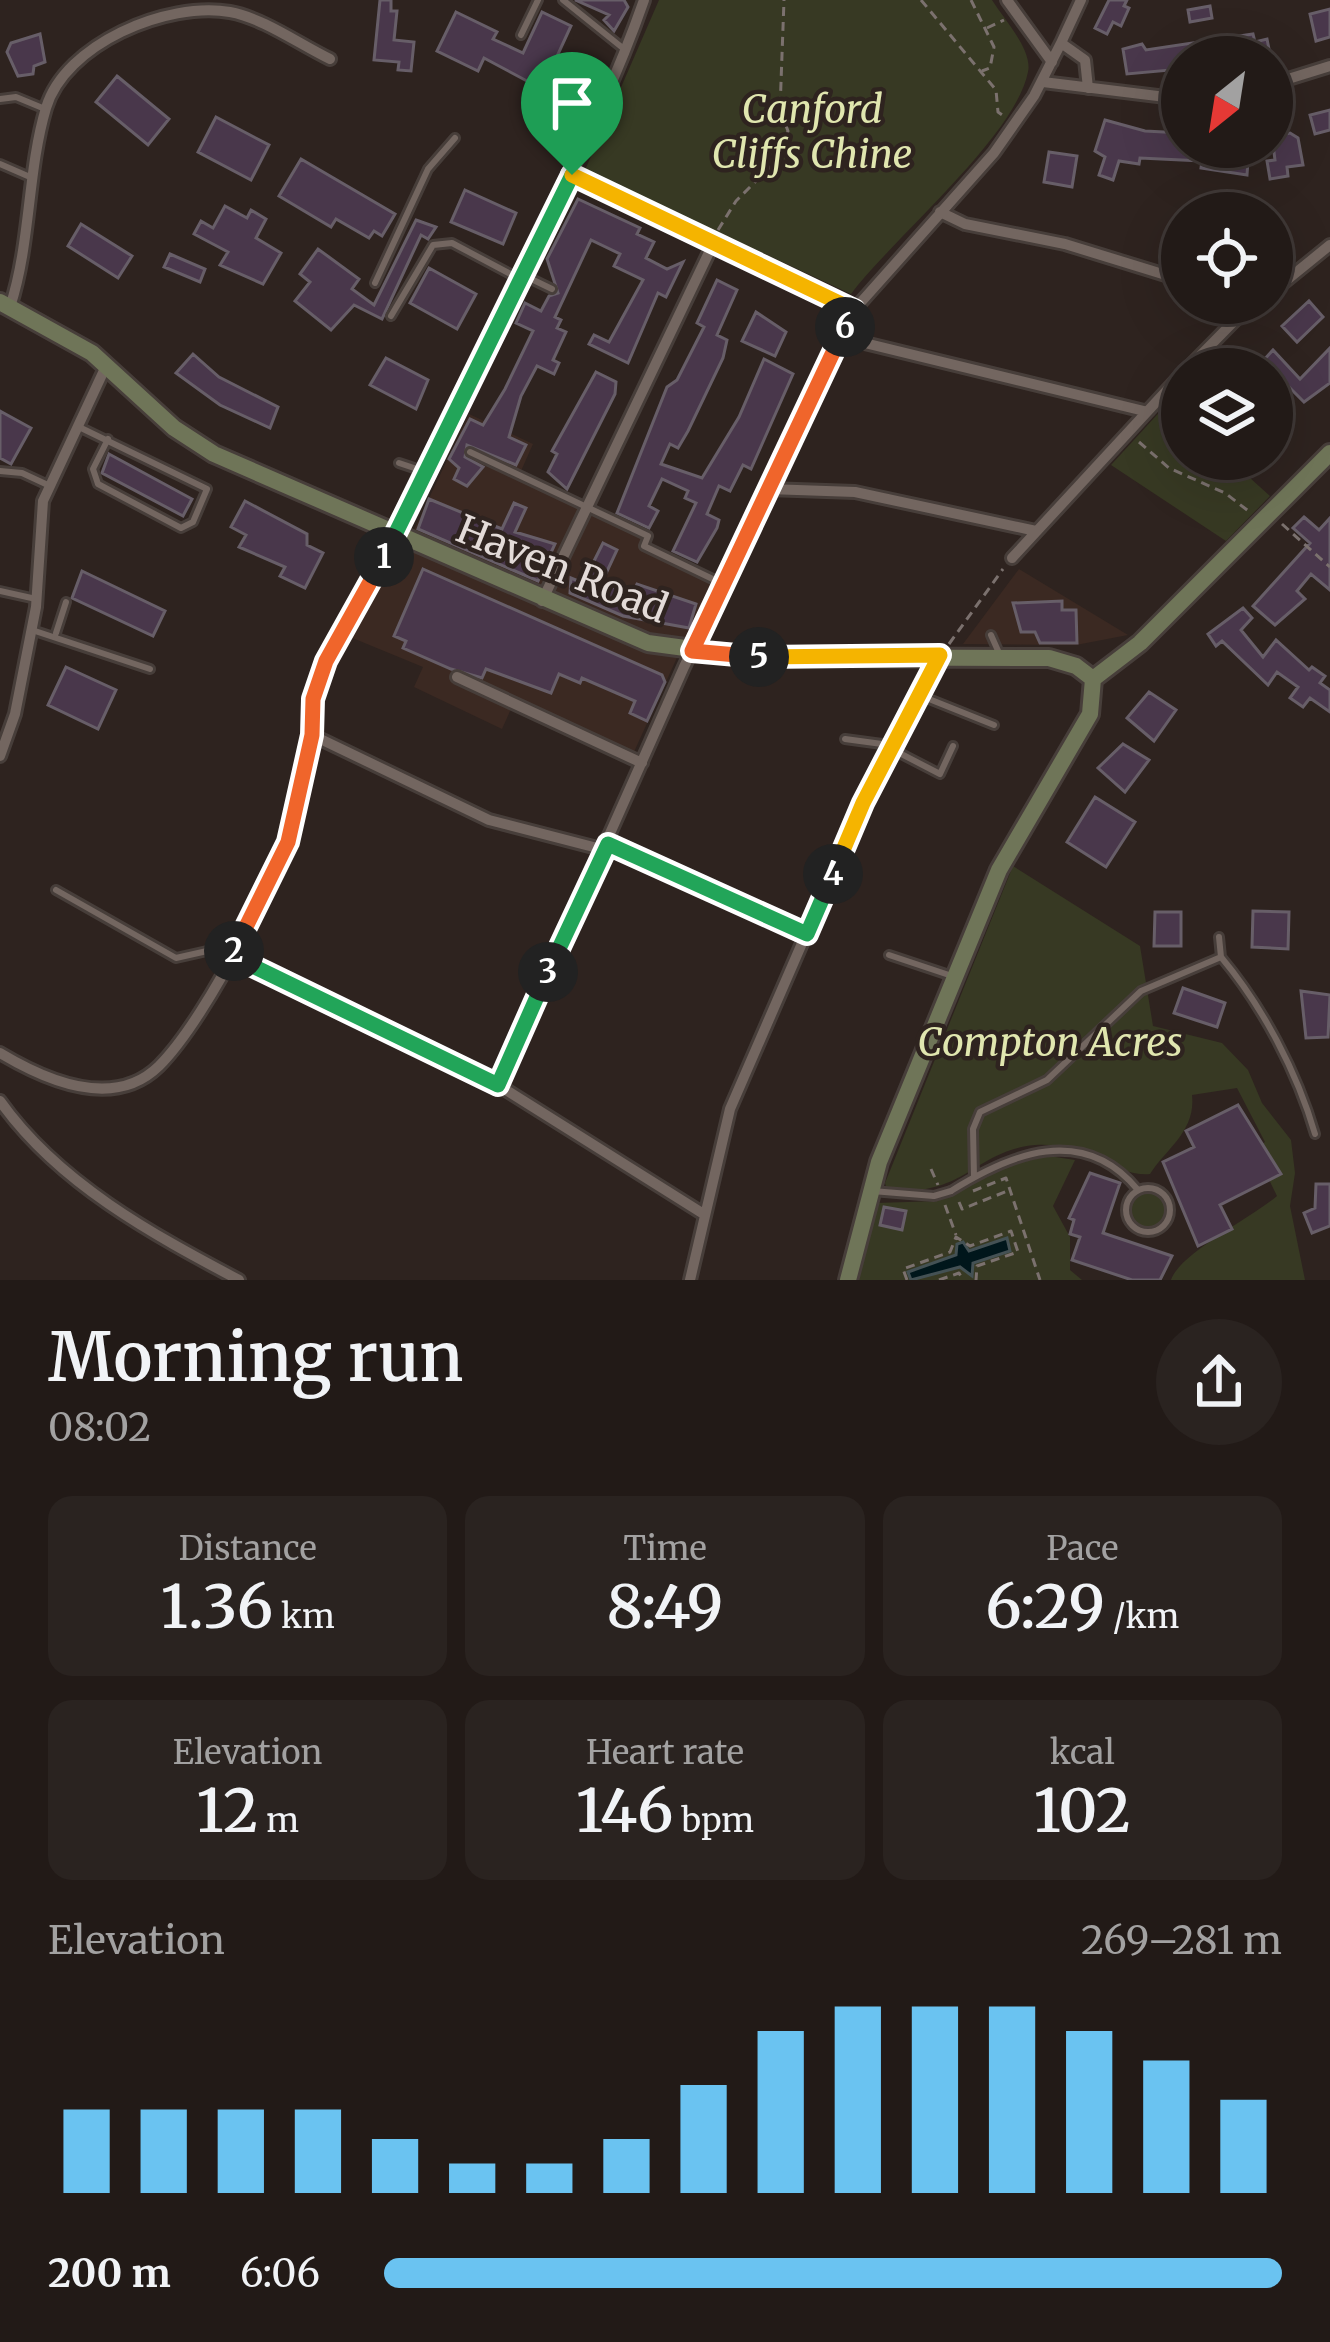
<!DOCTYPE html>
<meta charset="utf-8">
<style>
:root{--surface:#221a17;--page:#2a2320;--text:#f1f3f6;--muted:#a2a1a1;--line:#3f3836;--accent:#6ac3f1}
body{margin:0;font-family:Merriweather,serif;background:var(--page);color:var(--text);height:100vh;display:flex;flex-direction:column;font-size:45px;white-space:nowrap}
*{box-sizing:border-box;margin:0}
p{font-size:39px;color:var(--muted)}
.icon{flex:none;width:66px;height:66px;fill:none;stroke:currentColor;stroke-width:2;stroke-linecap:round;stroke-linejoin:round}
.map{position:relative;height:1280px;overflow:hidden}
.side{display:flex;flex-direction:column;background:var(--surface);flex:1}
.side>*{flex:none}
.needle{width:78px;rotate:210deg}
.tools{position:absolute;left:1161px;top:36px;display:grid;gap:24px}
.tools a{display:grid;place-items:center;width:132px;height:132px;border-radius:50%;background:var(--surface);box-shadow:0 12px 48px #0002,0 0 0 3px var(--line);font-size:60px}
.pin{position:absolute;display:grid;place-items:center;width:102px;height:102px;color:#fff;margin:-123px -51px;border-radius:50% 50% 50% 0;rotate:-45deg;box-shadow:0 0 12px #0007}
.pin .icon{rotate:45deg}
.km{position:absolute;width:60px;height:60px;margin:-30px;border-radius:50%;background:#222;color:#fff;font-size:33px;line-height:60px;text-align:center}
.round{display:grid;place-items:center;flex:none;width:126px;height:126px;border-radius:63px;background:var(--page)}
.headline{display:flex;align-items:center;justify-content:space-between;height:204px;padding:0 48px}
h1{font-size:66px;font-weight:600;line-height:90px}
.stats{display:grid;grid-template-columns:repeat(3,1fr);gap:18px;height:204px;padding:12px 48px}
.stats div{display:grid;align-content:center;border-radius:24px;background:var(--page);text-align:center}
.stats b{font-size:60px;font-weight:600}
.stats small{font-size:33px;font-weight:400}
.stats p{font-size:33px}
.chart{height:336px;padding:24px 48px}
.chart p{display:flex;justify-content:space-between}
.chart svg{width:100%;height:216px;margin-top:12px;stroke:var(--accent);stroke-width:6}
ul{padding:0 48px;list-style:none;font-size:39px}
li{display:grid;grid-template-columns:192px 144px 1fr;align-items:center;height:90px}
li i{height:30px;border-radius:15px;background:var(--accent)}
.map>svg:first-child{display:block}
</style>
<div class="map">
<svg width="1330" height="1280" viewBox="0 0 1330 1280">
<rect width="100%" height="100%" fill="#2e231f"/>
<path fill="#3b2922" d="M 469,414 L 533,444 L 517,480 L 642,538 L 640,547 L 712,581 L 633,754 L 515,700 L 502,729 L 414,687 L 423,667 L 350,637 L 412,534 Z
M 1019,569 L 1128,635 L 1076,645 L 963,644 Z"/>
<path fill="#373923" d="M 659,0 L 992,0 C 1003,18 1033,50 1028,72 C 1015,137 894,237 851,294 L 585,170 Z
M 1166,405 L 1182,418 L 1182,459 L 1229,459 L 1270,496 L 1226,541 L 1111,465 Z
M 1013,866 L 1140,946 L 1153,1026 L 1222,1043 L 1248,1070 L 1262,1103 L 1291,1140 L 1295,1173 L 1290,1206 L 1305,1280 L 1171,1280 C 1180,1253 1251,1218 1277,1196 L 1254,1149 L 1265,1142 L 1237,1088 L 1192,1095 C 1196,1131 1167,1148 1150,1174 C 1115,1177 1079,1141 1035,1145 C 973,1151 967,1197 887,1190 L 885,1183 Z
M 1049,1156 L 1075,1160 L 1053,1206 L 1070,1237 L 1070,1270 L 1082,1280 L 857,1280 L 876,1203 L 938,1201 L 1000,1167 Z
M1130 1210a18 18 0 1 1 36 0a18 18 0 1 1-36 0Z"/>
<path fill="#00161b" stroke="#445154" stroke-width="3" d="M 1007,1238 L 1010,1251 L 973,1263 L 972,1276 L 960,1267 L 911,1280 L 908,1272 L 956,1255 L 957,1244 L 963,1242 L 969,1251 Z"/>
<path fill="#49374b" stroke="#675e68" stroke-width="3" d="M 380,0 L 391,0 L 391,11 L 397,11 L 394,40 L 414,42 L 411,71 L 398,70 L 399,62 L 374,60 Z
M 575,0 L 624,0 L 628,7 L 614,31 L 604,20 L 609,15 Z
M 1109,0 L 1127,0 L 1124,6 L 1129,8 L 1121,26 L 1113,22 L 1107,34 L 1095,28 Z
M 1210,6 L 1212,18 L 1190,22 L 1188,10 Z
M 1330,9 L 1330,37 L 1316,41 L 1310,14 Z
M 456,12 L 497,32 L 493,39 L 523,53 L 542,12 L 571,26 L 542,89 L 484,58 L 478,71 L 437,51 Z
M 40,34 L 45,62 L 34,66 L 33,74 L 18,76 L 7,52 L 11,43 Z
M 1253,34 L 1255,42 L 1267,39 L 1270,54 L 1182,57 L 1182,69 L 1127,74 L 1123,49 L 1142,44 L 1146,50 Z
M 117,76 L 169,119 L 148,145 L 96,102 Z
M 1330,110 L 1330,130 L 1315,134 L 1310,115 Z
M 216,117 L 269,145 L 251,180 L 198,152 Z
M 1105,120 L 1145,131 L 1182,133 L 1182,147 L 1249,147 L 1247,175 L 1201,168 L 1202,161 L 1140,158 L 1139,164 L 1119,161 L 1113,180 L 1099,175 L 1105,157 L 1095,151 Z
M 1290,133 L 1298,138 L 1303,165 L 1287,167 L 1288,176 L 1270,179 L 1267,161 L 1275,160 L 1272,137 Z
M 1049,152 L 1077,156 L 1072,187 L 1044,182 Z
M 301,159 L 395,214 L 382,236 L 374,231 L 369,238 L 336,219 L 331,227 L 279,196 Z
M 465,190 L 516,213 L 503,244 L 451,222 Z
M 578,199 L 640,228 L 637,234 L 654,242 L 646,258 L 667,269 L 683,262 L 666,297 L 658,293 L 628,363 L 589,344 L 594,335 L 609,342 L 643,280 L 614,266 L 620,254 L 591,240 L 555,317 L 561,320 L 557,328 L 566,332 L 553,360 L 559,363 L 554,374 L 537,366 L 521,396 L 509,437 L 526,445 L 516,465 L 467,445 L 465,457 L 483,467 L 467,486 L 454,479 L 459,468 L 449,459 L 470,419 L 483,425 L 505,389 L 533,331 L 516,323 L 525,303 L 541,311 L 549,296 L 558,293 L 547,259 Z
M 225,206 L 247,218 L 251,210 L 266,219 L 256,238 L 281,253 L 263,284 L 220,265 L 228,252 L 194,234 L 201,221 L 213,228 Z
M 416,220 L 436,227 L 428,239 L 421,235 L 382,319 L 354,305 L 331,330 L 295,301 L 310,282 L 300,274 L 318,249 L 359,279 L 352,289 L 374,305 Z
M 81,224 L 132,256 L 118,278 L 68,246 Z
M 170,254 L 205,269 L 200,282 L 164,267 Z
M 429,268 L 476,294 L 457,329 L 410,303 Z
M 717,280 L 737,290 L 717,335 L 727,340 L 723,358 L 688,431 L 678,448 L 670,444 L 661,464 L 702,478 L 739,417 L 764,359 L 793,374 L 751,469 L 743,465 L 730,491 L 719,486 L 707,514 L 719,520 L 717,528 L 697,562 L 673,551 L 696,503 L 685,498 L 688,491 L 662,479 L 649,506 L 658,511 L 649,528 L 617,513 L 667,387 L 677,380 L 704,327 L 697,323 Z
M 1309,301 L 1323,317 L 1297,342 L 1282,326 Z
M 756,312 L 786,332 L 775,356 L 742,341 Z
M 1330,348 L 1330,383 L 1304,402 L 1263,361 L 1273,350 L 1300,379 Z
M 193,354 L 219,377 L 278,407 L 270,428 L 220,405 L 176,373 Z
M 386,358 L 428,380 L 416,409 L 370,385 Z
M 596,372 L 616,382 L 615,394 L 567,489 L 548,472 L 557,454 L 552,451 Z
M 1272,402 L 1289,419 L 1272,435 Z
M 0,411 L 31,428 L 11,464 L 0,458 Z
M 109,454 L 192,499 L 183,516 L 102,473 Z
M 429,499 L 502,529 L 514,503 L 526,508 L 515,532 L 555,544 L 538,581 L 418,529 Z
M 245,501 L 307,534 L 307,545 L 323,553 L 305,588 L 280,576 L 285,567 L 239,547 L 246,535 L 231,527 Z
M 1304,517 L 1319,530 L 1330,518 L 1330,590 L 1311,574 L 1297,591 L 1305,599 L 1275,625 L 1253,606 L 1310,543 L 1293,528 Z
M 603,543 L 617,550 L 602,582 L 632,595 L 637,584 L 696,604 L 689,628 L 623,616 L 570,593 L 571,578 L 583,583 Z
M 423,569 L 662,675 L 665,682 L 647,721 L 630,713 L 635,701 L 582,678 L 580,683 L 559,674 L 551,693 L 486,669 L 482,678 L 451,669 L 403,648 L 406,641 L 394,636 Z
M 82,571 L 165,611 L 153,636 L 72,598 Z
M 1062,601 L 1062,610 L 1076,610 L 1077,643 L 1040,643 L 1035,632 L 1021,632 L 1013,603 Z
M 1243,608 L 1252,618 L 1241,630 L 1263,657 L 1276,640 L 1309,670 L 1312,667 L 1325,676 L 1320,683 L 1330,690 L 1330,712 L 1310,698 L 1303,707 L 1290,698 L 1298,687 L 1277,672 L 1268,685 L 1222,641 L 1216,646 L 1208,634 Z
M 66,667 L 116,690 L 98,729 L 48,705 Z
M 1149,692 L 1176,710 L 1154,741 L 1127,718 Z
M 1123,744 L 1149,760 L 1125,792 L 1098,768 Z
M 1095,797 L 1135,822 L 1106,867 L 1067,842 Z
M 1253,911 L 1289,912 L 1288,949 L 1252,947 Z
M 1155,912 L 1181,912 L 1181,946 L 1154,946 Z
M 1183,988 L 1225,1003 L 1217,1027 L 1174,1013 Z
M 1301,991 L 1330,995 L 1328,1037 L 1306,1038 Z
M 1238,1105 L 1281,1174 L 1220,1205 L 1232,1229 L 1198,1246 L 1163,1162 L 1194,1147 L 1186,1131 Z
M 1090,1173 L 1120,1183 L 1103,1233 L 1172,1256 L 1160,1280 L 1132,1280 L 1072,1260 L 1080,1237 L 1070,1234 L 1074,1220 L 1069,1218 Z
M 1316,1184 L 1330,1184 L 1330,1226 L 1312,1233 L 1304,1213 L 1315,1208 Z
M 884,1207 L 906,1211 L 902,1230 L 880,1225 Z"/>
<g fill="none" stroke-linecap="round" stroke-linejoin="round">
<defs>
<path id="lane" d="M 563,0 L 624,49
M 521,35 L 538,0
M 0,99 L 16,97 L 45,109
M 0,164 L 30,177
M 523,275 L 552,289
M 375,283 L 428,169 L 455,138
M 391,316 L 433,245 L 452,243 L 518,278
M 79,427 L 207,489 L 193,522 L 181,528 L 98,484 L 93,469 L 108,439
M 470,452 L 648,536 L 644,546 L 723,584
M 399,463 L 426,472
M 0,471 L 22,473 L 50,486
M 0,591 L 36,599
M 32,630 L 150,669
M 56,633 L 66,602
M 991,635 L 999,653
M 919,695 L 994,725
M 845,739 L 882,744 L 940,774 L 953,746
M 56,890 L 176,958 L 238,944
M 1219,937 L 1221,957
M 889,955 L 952,976
M 974,1177 L 973,1129 L 980,1112 L 1047,1080 L 1141,991 L 1221,957 C 1263,1007 1297,1072 1315,1134
M1126 1210a22 22 0 1 1 44 0a22 22 0 1 1-44 0Z
M 872,1191 L 934,1196
M 951,1191 C 1010,1154 1083,1123 1138,1190"/>
<path id="street" d="M 1007,0 L 1052,62
M 1061,43 L 1081,0
M 1043,82 L 1182,99
M 1272,84 L 1330,66
M 572,175 L 854,310
M 940,212 L 965,224 L 1065,244 L 1182,280
M 1272,292 L 1330,245
M 10,307 C 31,243 27,172 46,108 C 65,44 167,1 230,12 C 263,18 299,44 330,59
M 840,337 L 1144,411
M 1187,369 L 1252,303
M 768,489 L 855,492 L 1036,531
M 1012,558 L 1182,374
M 542,601 L 714,242
M 457,677 L 642,763
M 312,735 L 489,820 L 605,850
M 0,756 L 15,714 L 36,607 L 43,501 L 107,364
M 608,844 L 807,934
M 232,956 L 498,1085 L 702,1213
M 0,1053 C 45,1080 113,1111 159,1066 C 209,1016 285,864 301,795 C 311,750 308,704 326,662 C 344,617 374,578 396,535 C 439,448 479,360 522,273 C 565,183 611,95 644,0
M 498,1085 L 684,667 L 854,310 L 994,153 L 1034,96 L 1061,43 L 1085,60 L 1088,88
M 0,1101 C 58,1183 152,1234 239,1280
M 690,1280 L 730,1109 L 863,803 L 939,658"/>
<path id="secondary" d="M 0,302 L 92,353 L 174,428 L 214,454 L 648,643 L 752,657 L 1049,658 L 1076,666 L 1093,679
M 1093,679 L 1140,643 L 1330,453
M 848,1280 L 879,1162 L 999,870 L 1090,714 L 1093,679"/>
</defs>
<use href="#lane" stroke="#473e3a" stroke-width="12"/>
<use href="#street" stroke="#473e3a" stroke-width="16"/>
<use href="#secondary" stroke="#473e3a" stroke-width="22"/>
<path stroke="#7b716e" stroke-width="3" stroke-dasharray="9 6" stroke-linecap="butt" d="M 921,0 L 996,90 L 998,112 L 1005,117
M 971,0 L 994,47 L 990,68 L 982,71
M 987,28 L 1004,20
M 554,71 L 572,85
M 718,230 L 736,201 L 779,158 L 788,131 L 780,110 L 784,0
M 1139,442 L 1169,468 L 1225,493 L 1251,513
M 1282,524 L 1330,567
M 949,644 L 1003,569
M 931,1169 L 938,1185
M 973,1191 L 1006,1178 L 1040,1280
M 959,1202 L 962,1209 L 1010,1190
M 945,1205 L 956,1235
M 907,1280 L 903,1269 L 950,1252 L 956,1237 L 970,1246 L 1011,1231 L 1018,1252 L 977,1266 L 976,1280
M 939,1280 L 959,1273 L 963,1280"/>
<use href="#lane" stroke="#736660" stroke-width="6"/>
<use href="#street" stroke="#736660" stroke-width="10"/>
<use href="#secondary" stroke="#6f7558" stroke-width="16"/>
<defs>
<path id="lane-bridge" d="M 934,1196 L 951,1191"/>
</defs>
<use href="#lane-bridge" stroke="#473e3a" stroke-width="12" stroke-linecap="butt"/>
<use href="#lane-bridge" stroke="#736660" stroke-width="6"/>
</g>
<g fill="none" stroke-linecap="round" stroke-linejoin="round">
<defs>
<path id="split-1" d="M 384,557 L 572,175"/>
<path id="split-2" d="M 234,951 L 288,842 L 312,735 L 313,699 L 326,661 L 384,557"/>
<path id="split-3" d="M 234,951 L 232,956 L 498,1085 L 548,972"/>
<path id="split-4" d="M 548,972 L 608,844 L 807,934 L 833,874"/>
<path id="split-5" d="M 759,657 L 940,655 L 863,803 L 833,874"/>
<path id="split-6" d="M 759,657 L 692,651 L 845,327"/>
<path id="split-7" d="M 572,175 L 854,310 L 845,327"/>
</defs>
<use href="#split-1" stroke="#fff" stroke-width="24"/>
<use href="#split-2" stroke="#fff" stroke-width="24"/>
<use href="#split-3" stroke="#fff" stroke-width="24"/>
<use href="#split-4" stroke="#fff" stroke-width="24"/>
<use href="#split-5" stroke="#fff" stroke-width="24"/>
<use href="#split-6" stroke="#fff" stroke-width="24"/>
<use href="#split-7" stroke="#fff" stroke-width="24"/>
<use href="#split-1" stroke="#22a559" stroke-width="15"/>
<use href="#split-2" stroke="#f0652b" stroke-width="15"/>
<use href="#split-3" stroke="#22a559" stroke-width="15"/>
<use href="#split-4" stroke="#22a559" stroke-width="15"/>
<use href="#split-5" stroke="#f5b400" stroke-width="15"/>
<use href="#split-6" stroke="#f0652b" stroke-width="15"/>
<use href="#split-7" stroke="#f5b400" stroke-width="15"/>
</g>
<g text-anchor="middle" dominant-baseline="central" stroke-width="9" stroke-linejoin="round" paint-order="stroke">
<g font-size="39" font-style="italic" fill="#e0e6af" stroke="#2e231f">
<text x="812" y="109">Canford<tspan x="812" dy="45">Cliffs Chine</tspan></text>
<text x="1050" y="1042">Compton Acres</text>
</g>
<g font-size="39" fill="#e3dbd8" stroke="#2e231f">
<text transform="translate(562 569) rotate(22)">Haven Road</text>
</g>
</g>
</svg>
<div class="tools">
<a><svg class="needle" viewBox="-14 -14 28 28"><path d="M0-13l5 13h-10z" fill="#e53935"/><path d="M0 13l5-13h-10z" fill="#a2a1a1"/></svg></a>
<a><svg class="icon" aria-label="locate" viewBox="0 0 24 24"><circle cx="12" cy="12" r="6"/><path d="M12 2v4M12 18v4M2 12h4M18 12h4"/></svg></a>
<a><svg class="icon" aria-label="layers" viewBox="0 0 24 24"><path d="M12 4l9 5-9 5-9-5zM3 14l9 5 9-5"/></svg></a>
</div>
<div class="pin" style="left:572px;top:175px;background:#1e9e55"><svg class="icon" aria-label="arrive" viewBox="0 0 24 24"><path d="M6 21V4h12l-3 4 3 4H6"/></svg></div>
<b class="km" style="left:384px;top:557px">1</b>
<b class="km" style="left:234px;top:951px">2</b>
<b class="km" style="left:548px;top:972px">3</b>
<b class="km" style="left:833px;top:874px">4</b>
<b class="km" style="left:759px;top:657px">5</b>
<b class="km" style="left:845px;top:327px">6</b>
</div>
<section class="side">
<div class="headline"><div><h1>Morning run</h1><p>08:02</p></div><a class="round"><svg class="icon" aria-label="share" viewBox="0 0 24 24"><path d="M12 15V3M7 8l5-5 5 5M5 13v7h14v-7"/></svg></a></div>
<div class="stats">
<div><p>Distance</p><b>1.36<small> km</small></b></div>
<div><p>Time</p><b>8:49</b></div>
<div><p>Pace</p><b>6:29<small> /km</small></b></div>
</div>
<div class="stats">
<div><p>Elevation</p><b>12<small> m</small></b></div>
<div><p>Heart rate</p><b>146<small> bpm</small></b></div>
<div><p>kcal</p><b>102</b></div>
</div>
<div class="chart"><p><span>Elevation</span>269–281 m</p>
<svg viewBox="0 0 160 44" preserveAspectRatio="none"><path d="M5 44V27M15 44V27M25 44V27M35 44V27M45 44V33M55 44V38M65 44V38M75 44V33M85 44V22M95 44V11M105 44V6M115 44V6M125 44V6M135 44V11M145 44V17M155 44V25"/></svg>
</div>
<ul>
<li><b>200 m</b>6:06<i style="width:100%"></i></li>
</ul>
</section>
